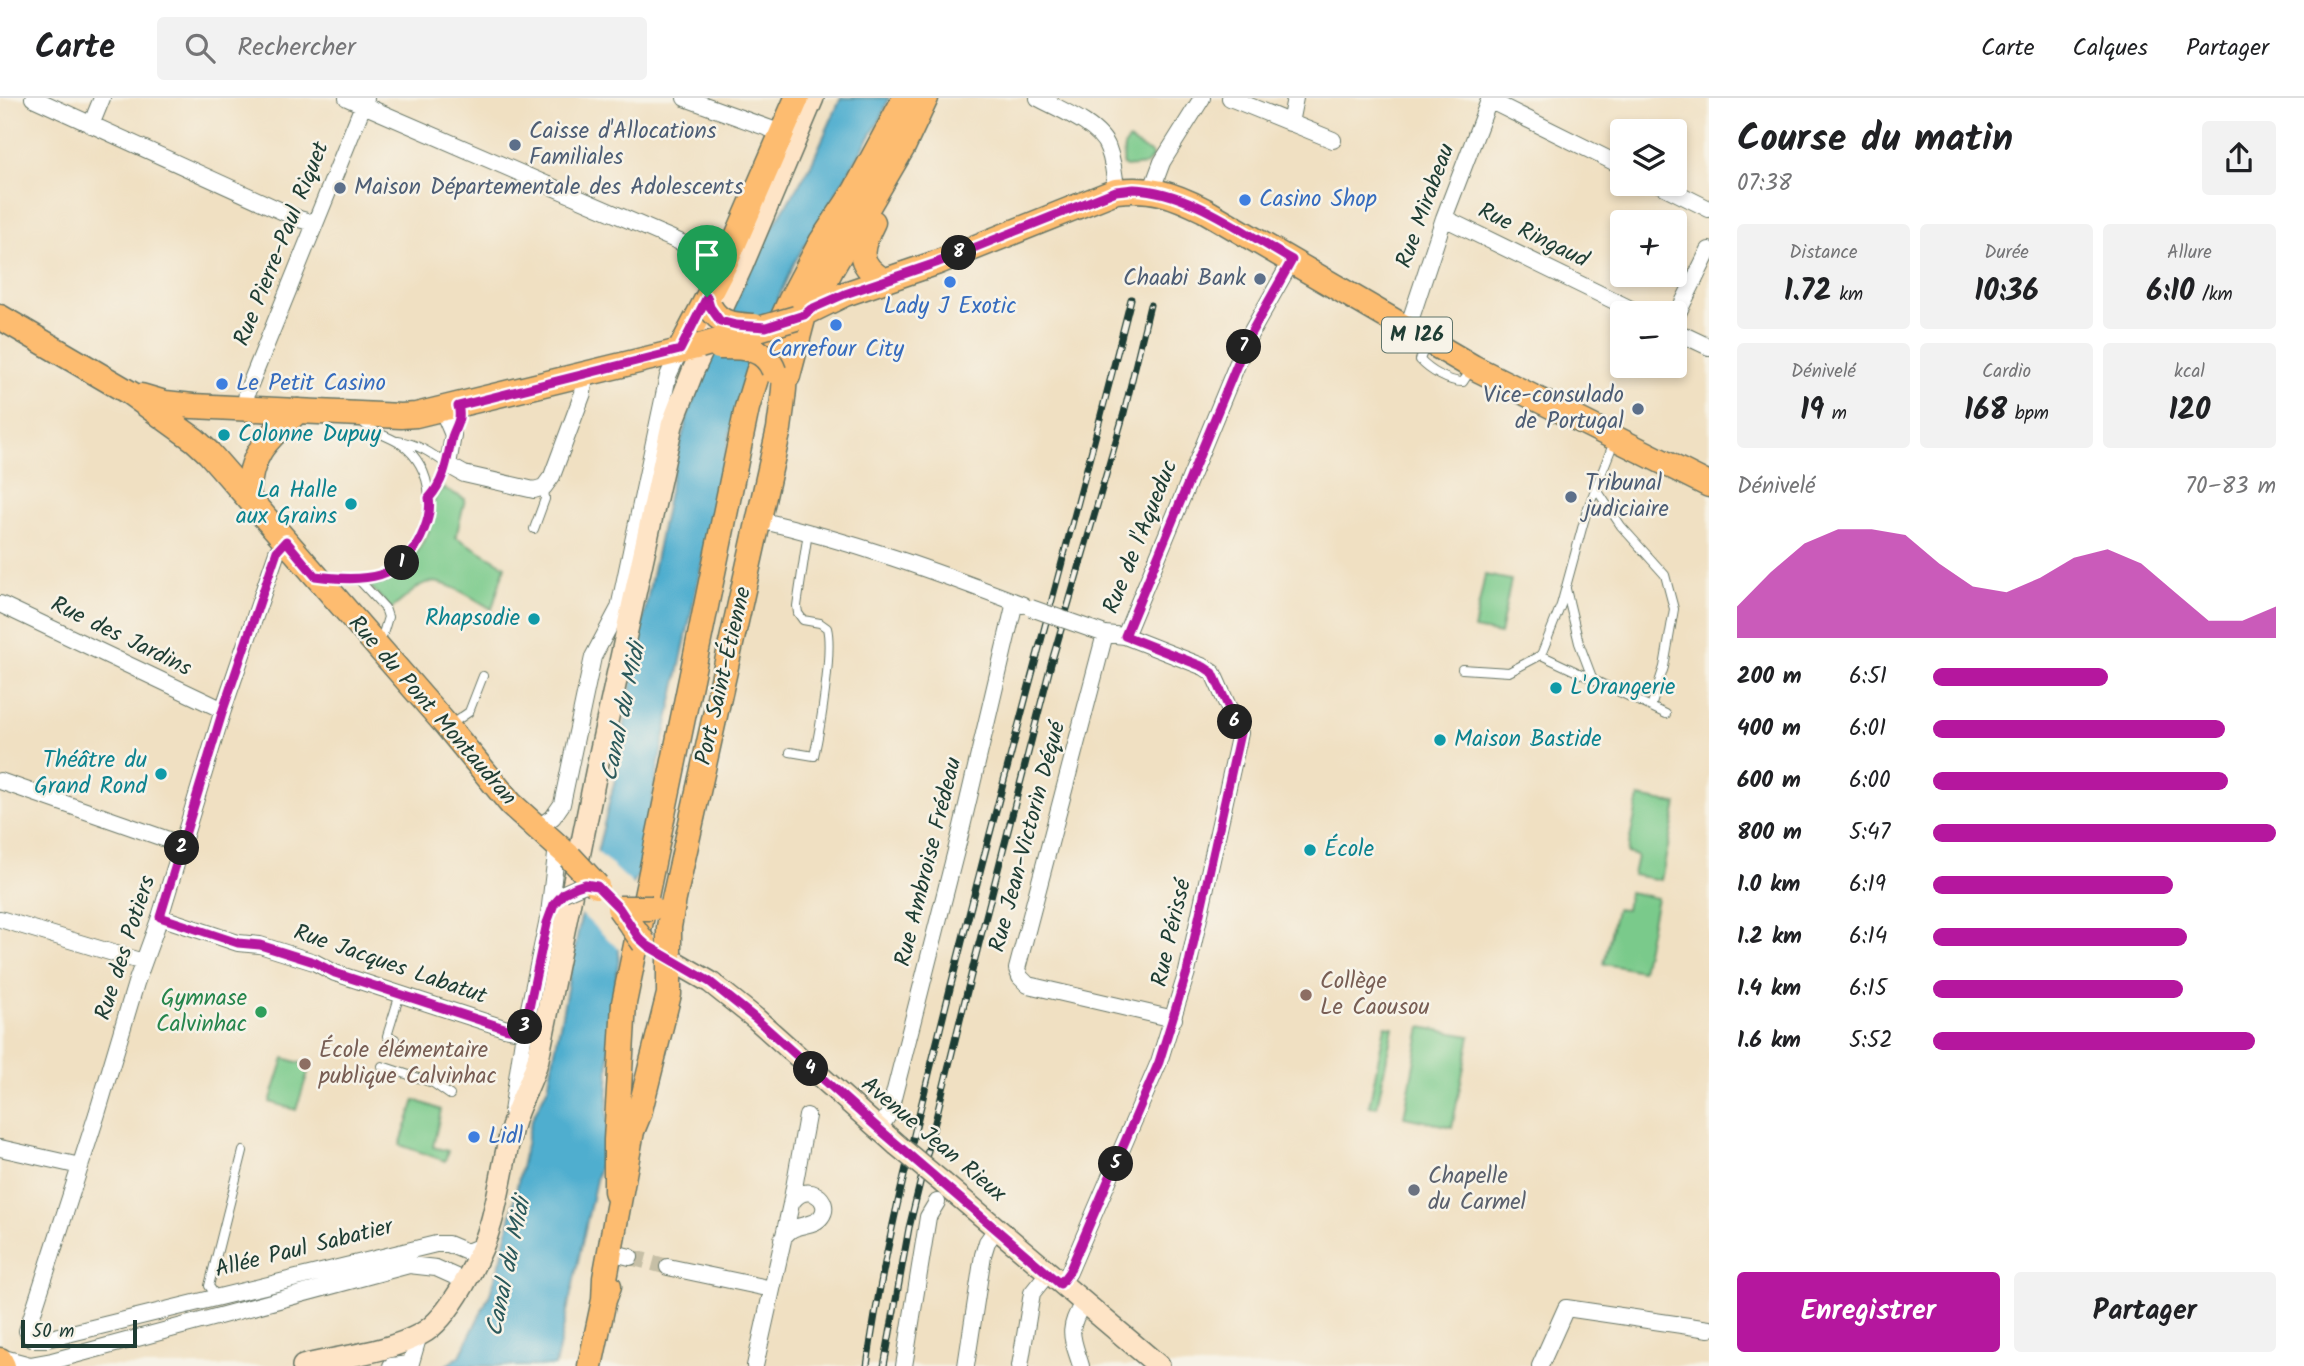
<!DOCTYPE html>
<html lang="fr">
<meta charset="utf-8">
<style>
:root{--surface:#fff;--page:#f2f2f2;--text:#202124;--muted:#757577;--line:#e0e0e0;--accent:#b5179e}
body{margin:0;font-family:Kalam,sans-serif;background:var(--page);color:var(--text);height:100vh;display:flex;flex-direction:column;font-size:26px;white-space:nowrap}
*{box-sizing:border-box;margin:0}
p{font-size:23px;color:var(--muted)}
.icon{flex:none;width:38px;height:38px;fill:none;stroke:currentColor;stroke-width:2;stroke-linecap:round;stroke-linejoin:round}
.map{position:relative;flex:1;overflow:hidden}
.side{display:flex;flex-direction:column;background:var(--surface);width:595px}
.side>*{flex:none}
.controls{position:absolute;left:1610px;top:21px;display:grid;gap:14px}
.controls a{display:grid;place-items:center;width:77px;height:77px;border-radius:7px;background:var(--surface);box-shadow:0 4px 10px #0003;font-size:35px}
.scale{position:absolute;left:21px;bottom:18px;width:116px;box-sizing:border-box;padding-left:7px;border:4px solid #1f3d34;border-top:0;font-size:19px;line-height:24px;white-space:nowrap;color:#1f3d34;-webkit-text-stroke:5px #f7f3e8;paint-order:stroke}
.pin{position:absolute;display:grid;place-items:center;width:60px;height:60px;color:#fff;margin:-72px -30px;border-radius:50% 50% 50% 0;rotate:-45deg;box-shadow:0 0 7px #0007}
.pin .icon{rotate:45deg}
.km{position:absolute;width:35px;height:35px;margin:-18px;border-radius:50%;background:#222;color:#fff;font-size:19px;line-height:35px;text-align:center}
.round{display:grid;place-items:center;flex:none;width:74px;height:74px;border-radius:7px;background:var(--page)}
.summary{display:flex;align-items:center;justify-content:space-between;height:119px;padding:0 28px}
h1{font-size:38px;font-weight:800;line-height:52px}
.metrics{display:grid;grid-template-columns:repeat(3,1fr);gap:10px;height:119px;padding:7px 28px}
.metrics div{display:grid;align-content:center;border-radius:7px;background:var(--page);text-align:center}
.metrics b{font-size:30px;font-weight:800}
.metrics small{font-size:19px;font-weight:400}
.metrics p{font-size:19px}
.chart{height:196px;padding:14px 28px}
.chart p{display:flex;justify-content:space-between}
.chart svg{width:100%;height:126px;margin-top:7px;fill:var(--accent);opacity:.7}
.button{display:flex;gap:14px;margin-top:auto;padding:14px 28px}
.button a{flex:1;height:80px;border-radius:7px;background:var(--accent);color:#fff;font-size:28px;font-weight:800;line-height:80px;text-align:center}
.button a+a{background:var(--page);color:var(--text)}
ul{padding:0 28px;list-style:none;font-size:23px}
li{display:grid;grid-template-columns:112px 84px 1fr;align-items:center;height:52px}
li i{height:18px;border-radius:9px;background:var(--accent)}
header{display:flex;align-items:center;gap:42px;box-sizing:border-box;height:98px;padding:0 35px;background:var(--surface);border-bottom:2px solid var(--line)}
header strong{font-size:33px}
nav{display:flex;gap:38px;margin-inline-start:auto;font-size:24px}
.search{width:490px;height:63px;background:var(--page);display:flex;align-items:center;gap:18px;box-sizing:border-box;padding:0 24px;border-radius:7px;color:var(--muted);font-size:26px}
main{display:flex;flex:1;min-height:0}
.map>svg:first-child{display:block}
</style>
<header>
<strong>Carte</strong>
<div class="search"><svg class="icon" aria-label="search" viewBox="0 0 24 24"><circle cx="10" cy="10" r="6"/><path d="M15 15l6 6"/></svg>Rechercher</div>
<nav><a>Carte</a><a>Calques</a><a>Partager</a></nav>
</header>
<main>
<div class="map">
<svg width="1709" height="1268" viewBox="0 0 1709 1268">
<rect width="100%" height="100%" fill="#f7f3e8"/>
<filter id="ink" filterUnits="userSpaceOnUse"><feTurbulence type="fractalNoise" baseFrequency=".0143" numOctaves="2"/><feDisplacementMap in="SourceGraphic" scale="14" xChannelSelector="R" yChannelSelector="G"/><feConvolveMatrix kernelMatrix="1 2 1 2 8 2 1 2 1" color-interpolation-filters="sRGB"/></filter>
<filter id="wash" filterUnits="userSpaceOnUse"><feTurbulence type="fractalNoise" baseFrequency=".00686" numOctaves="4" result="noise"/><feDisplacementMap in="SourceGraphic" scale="28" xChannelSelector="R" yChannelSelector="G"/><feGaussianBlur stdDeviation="1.57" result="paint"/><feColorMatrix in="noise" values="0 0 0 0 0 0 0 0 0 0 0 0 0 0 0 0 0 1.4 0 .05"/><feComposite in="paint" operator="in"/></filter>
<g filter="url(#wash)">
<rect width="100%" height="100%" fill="#f0e0c2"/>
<path fill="#7aca8b" stroke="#4c8460" stroke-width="2" d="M 1129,42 L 1152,56 L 1152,60 L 1146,67 L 1126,69 L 1123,67 L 1124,49 Z
M 443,390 L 465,401 L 456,439 L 505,468 L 492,511 C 475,502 440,476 421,487 C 411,494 401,504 391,511 L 369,487 L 406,467 L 417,454 L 428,435 L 435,399 Z
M 1485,477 L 1511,482 L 1500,536 L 1474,531 Z
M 1639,699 L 1677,706 L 1661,782 L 1633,777 L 1637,758 L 1627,755 Z
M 1629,794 L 1657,800 L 1642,873 L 1604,866 L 1616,811 L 1626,812 Z
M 1385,928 L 1393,929 L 1377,1009 L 1369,1008 Z
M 1421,929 L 1470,938 L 1452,1029 L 1404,1019 Z
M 284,960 L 310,968 L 296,1012 L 270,1004 Z
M 415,1002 L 441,1012 L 433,1049 L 448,1053 L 445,1063 L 400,1047 Z"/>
<path fill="#50aecf" stroke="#387682" stroke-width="2" d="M 841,0 L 889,0 L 880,22 L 794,165 L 749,264 L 736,308 L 659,664 L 638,778 L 634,784 L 619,848 L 619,861 L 610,918 L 607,1032 L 555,1268 L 445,1268 L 460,1258 L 490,1196 L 502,1159 L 531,1023 L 548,989 L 580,824 L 618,669 L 637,552 L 674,369 L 689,313 L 757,154 L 810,69 Z"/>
<path fill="#f0e0c2" d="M 593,750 L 636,789 L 622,854 L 579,814 Z"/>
</g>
<g filter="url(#ink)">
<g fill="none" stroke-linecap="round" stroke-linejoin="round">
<path stroke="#c6bfa6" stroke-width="16" stroke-dasharray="16 8" stroke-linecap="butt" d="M 630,1159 L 668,1169"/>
<defs>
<path id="lane" d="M 1426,245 L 1420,262 C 1430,273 1449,284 1463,284 L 1472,270
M 398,343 C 418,346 431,355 448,367 L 437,391 L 429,400
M 1595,389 L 1621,428 L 1665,477 L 1674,511 L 1664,569 L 1651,609
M 534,431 L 545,401 L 544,389
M 325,479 C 344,482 365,484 384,477 C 424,461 441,404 420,367 C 402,336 380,342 361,323
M 359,482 L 385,510 L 388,519 L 383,536 L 377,542
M 1566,491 L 1579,545 L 1593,582
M 1541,557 L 1666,616
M 1462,571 L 1509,574 L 1541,557 L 1561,507 L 1587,412 L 1614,344
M 450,627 L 469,614 L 483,578
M 790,654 L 814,658 C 820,633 833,553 827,530 L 820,525 L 803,522 L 798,515 L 797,508 L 808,434
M 395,941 L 387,938 L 400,896
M 382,968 L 433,985 L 450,997
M 217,1199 L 209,1188 L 243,1053"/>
<path id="street" d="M 33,0 L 299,121 L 314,125
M 347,0 L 726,164
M 685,0 L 782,35
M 1038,0 C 1059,11 1100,27 1108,50 C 1113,63 1115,79 1116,93
M 1230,0 L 1333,42
M 1489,2 L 1622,68
M 1290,25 L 1295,0
M 91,27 L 102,0
M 1659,86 L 1709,111
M 1152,91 L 1162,64 L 1202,0
M 1444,120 L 1639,215
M 1675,221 L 1709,152
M 1405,230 L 1412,217 L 1444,120 L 1490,0
M 1675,233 L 1709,249
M 245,311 L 247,294 L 366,0
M 442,311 L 453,337 L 448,367 L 464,376 L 534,392 L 544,389 L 552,378 L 583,295 L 585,277
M 759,422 C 852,443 935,473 1023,507
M 286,443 L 277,454 L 223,612 L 160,819 L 136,885 L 97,1016 L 27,1233 L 32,1241 L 47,1241 L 436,1146 L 448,1146 L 467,1154 L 481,1148
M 0,506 L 223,612
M 1105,536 L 1017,871 L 1020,879 L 1028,887 L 1174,921
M 1125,538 L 1248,240 L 1292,162
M 0,683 L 183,747
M 537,730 L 553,719 L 562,706 L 593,559 L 619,510 L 668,278 L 680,252
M 160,819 L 238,845 L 260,847 L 314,864 L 335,875 L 504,930 L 524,934
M 0,821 L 143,864
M 512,1014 L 524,934 L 549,816 L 557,748
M 879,1031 L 889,1016 L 960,737 L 1015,504
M 0,1050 L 80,1068
M 782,1141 C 786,1136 789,1132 795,1130 C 803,1126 815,1127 821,1119 C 834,1102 805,1081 791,1106
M 609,1157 L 618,1156 L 630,1159
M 668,1169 L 772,1191
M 1061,1186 L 1069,1174 L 1159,964 L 1187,874 L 1240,635 L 1213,575 L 1204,569 L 1125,538 L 1105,536 L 1091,531
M 0,1259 L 30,1267 L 52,1263 L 409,1167 L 436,1170 L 465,1183
M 391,1268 L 410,1266
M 410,1268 L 419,1237
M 755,1268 L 791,1106 L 807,1018
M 904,1268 L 928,1119 L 937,1104
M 966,1268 L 983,1157 L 987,1144 L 997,1130
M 1020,1268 L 1032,1195 L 1048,1175
M 1081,1268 C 1072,1239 1066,1233 1083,1205
M 1540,1268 L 1566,1210 L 1709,1231"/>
<path id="secondary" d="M 670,861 L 710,884 L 755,920 L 897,1047
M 943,1085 L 1159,1268
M 303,1268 C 341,1258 386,1255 421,1236 C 450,1221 482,1157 491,1125 C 500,1093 504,1059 513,1026 C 519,1004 532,984 538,961 L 599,660 L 672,327 L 693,273 L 742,168 L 813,0"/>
<path id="primary" d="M 873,124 C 860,150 855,165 883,182
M 811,211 L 831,172 L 903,49 L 926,0
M 0,219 L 130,295 L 195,342 L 209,355 L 447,628 L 511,706 L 570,759
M 796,220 L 845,196 L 936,165 L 1116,93 C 1152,89 1172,96 1204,112 L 1473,269 L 1709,387
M 680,252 L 726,164 L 797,0
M 788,278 L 804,217
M 141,298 L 165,305 L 193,308 L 401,318 L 416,317 L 700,248
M 248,398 C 250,353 268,341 298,313
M 619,1101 L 616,1093 L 616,1042 L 624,905 L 747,310 L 758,274 L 791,201 L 821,144 L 855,93 L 905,0
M 604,1202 L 605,1180 L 632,1033 L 639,1016 L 669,896 L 669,829 L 674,801 L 779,331 C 782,306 788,280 782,254
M 0,1262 L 3,1268
M 590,1268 L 604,1202 L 609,1188"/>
</defs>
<use href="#lane" stroke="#687666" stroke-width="10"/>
<use href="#street" stroke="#687666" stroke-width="18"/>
<use href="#secondary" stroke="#687666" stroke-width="24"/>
<use href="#primary" stroke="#687666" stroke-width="27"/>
<use href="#lane" stroke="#fff" stroke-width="8"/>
<use href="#street" stroke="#fff" stroke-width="16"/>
<use href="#secondary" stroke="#fee4c6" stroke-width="21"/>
<use href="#primary" stroke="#fdbc70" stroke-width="24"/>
<defs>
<path id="rail" d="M 867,1268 C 884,1146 917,1026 946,907 C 1005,670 1071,437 1131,201
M 884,1268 L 909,1130 L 975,861 L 1051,566 L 1124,315 L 1150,207"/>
</defs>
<use href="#rail" stroke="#1f3d34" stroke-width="7"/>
<use href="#rail" stroke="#f7f3e8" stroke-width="4.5" stroke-dasharray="13" stroke-linecap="butt"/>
<defs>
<path id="street-bridge" d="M 1031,510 L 1091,531
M 564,795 L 585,786 L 597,788"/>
<path id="secondary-bridge" d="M 897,1047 L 943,1085"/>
<path id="primary-bridge" d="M 710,209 C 720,227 735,227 754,228
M 700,248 L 796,220
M 719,249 C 741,249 765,248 774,273
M 570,759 L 597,788
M 619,810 L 644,845
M 619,810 L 652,810"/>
</defs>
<use href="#street-bridge" stroke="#687666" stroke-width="18" stroke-linecap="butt"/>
<use href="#secondary-bridge" stroke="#687666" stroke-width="24" stroke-linecap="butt"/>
<use href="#primary-bridge" stroke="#687666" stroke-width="27" stroke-linecap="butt"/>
<use href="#street-bridge" stroke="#fff" stroke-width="16"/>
<use href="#secondary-bridge" stroke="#fee4c6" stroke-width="21"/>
<use href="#primary-bridge" stroke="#fdbc70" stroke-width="24"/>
</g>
</g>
<g fill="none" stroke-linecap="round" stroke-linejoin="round" filter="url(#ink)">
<defs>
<path id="route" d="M 1134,91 C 1190,93 1244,135 1292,162 L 1248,240 L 1125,538 L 1204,569 L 1213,575 L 1240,635 L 1187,874 L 1159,964 L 1069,1174 L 1060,1186 L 879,1031 L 755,920 L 710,884 L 648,848 L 639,840 L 619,810 L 597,788 L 585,786 L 576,789 L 564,795 L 554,806 L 547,825 L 524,934 L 504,930 L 335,875 L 314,864 L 260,847 L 238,845 L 160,819 L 223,612 L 277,453 L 286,443 L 315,478 C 363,484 404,484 424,432 C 428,422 431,411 429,400 C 445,382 447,362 452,339 C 456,327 462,321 458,308 L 680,252 L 707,199 L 710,209 L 720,223 L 736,227 L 766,229 L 804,217 L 811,211 L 845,196 L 936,165 L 1116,93 Z"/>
</defs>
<use href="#route" stroke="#fff" stroke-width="14"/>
<use href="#route" stroke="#b5179e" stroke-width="9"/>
</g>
<g fill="#5c6f8a" stroke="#f7f3e8" stroke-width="2.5">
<circle cx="515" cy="47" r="7"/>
<circle cx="340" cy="90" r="7"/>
<circle cx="1260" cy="181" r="7"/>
<circle cx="1638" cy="311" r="7"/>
<circle cx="1571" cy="399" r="7"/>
</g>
<g fill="#3f7fe0" stroke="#f7f3e8" stroke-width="2.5">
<circle cx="1245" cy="102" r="7"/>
<circle cx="950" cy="184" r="7"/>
<circle cx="836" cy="227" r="7"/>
<circle cx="222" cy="286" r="7"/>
<circle cx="474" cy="1039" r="7"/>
</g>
<g fill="#0f9aa8" stroke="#f7f3e8" stroke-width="2.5">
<circle cx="224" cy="337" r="7"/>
<circle cx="351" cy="406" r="7"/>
<circle cx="534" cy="521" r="7"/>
<circle cx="1556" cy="590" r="7"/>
<circle cx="1440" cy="642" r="7"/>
<circle cx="161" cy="676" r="7"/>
<circle cx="1310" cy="752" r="7"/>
</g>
<g fill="#8d6e63" stroke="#f7f3e8" stroke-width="2.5">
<circle cx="1306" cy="897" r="7"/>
<circle cx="305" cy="966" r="7"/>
</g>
<circle fill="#2e9e5b" stroke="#f7f3e8" stroke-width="2.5" cx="261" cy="914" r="7"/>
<circle fill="#6b7280" stroke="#f7f3e8" stroke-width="2.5" cx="1414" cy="1092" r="7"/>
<g text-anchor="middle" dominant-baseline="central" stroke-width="5" stroke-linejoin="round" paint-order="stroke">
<rect fill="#f7f3e8" stroke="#60746a" stroke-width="2" x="1382" y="219.5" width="70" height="35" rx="5"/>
<g font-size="21" font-weight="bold" fill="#1f3d34">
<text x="1417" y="237">M 126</text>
</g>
<g font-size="23" fill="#4e5e75" stroke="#f7f3e8" text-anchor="start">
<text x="529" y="34">Caisse d'Allocations<tspan x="529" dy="26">Familiales</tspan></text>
<text x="354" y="90">Maison Départementale des Adolescents</text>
<text x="1246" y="181" text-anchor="end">Chaabi Bank</text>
<text x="1624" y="298" text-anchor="end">Vice-consulado<tspan x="1624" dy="26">de Portugal</tspan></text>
<text x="1585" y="386">Tribunal<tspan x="1585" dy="26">judiciaire</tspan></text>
</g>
<g font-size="23" fill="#366cbe" stroke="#f7f3e8" text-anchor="start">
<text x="1259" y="102">Casino Shop</text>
<text x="950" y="209" text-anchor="middle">Lady J Exotic</text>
<text x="836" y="252" text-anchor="middle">Carrefour City</text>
<text x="236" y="286">Le Petit Casino</text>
<text x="488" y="1039">Lidl</text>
</g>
<g font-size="23" fill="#1f3d34" stroke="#f7f3e8">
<text transform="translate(1426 108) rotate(-70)">Rue Mirabeau</text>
<text transform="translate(1533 138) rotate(26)">Rue Ringaud</text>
<text transform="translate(282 146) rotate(-68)">Rue Pierre-Paul Riquet</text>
<text transform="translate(1141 439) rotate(-68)">Rue de l'Aqueduc</text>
<text transform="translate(121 539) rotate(26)">Rue des Jardins</text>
<text transform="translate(724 578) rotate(-77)">Port Saint-Étienne</text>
<text transform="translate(432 613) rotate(49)">Rue du Pont Montaudran</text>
<text transform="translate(1028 739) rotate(-75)">Rue Jean-Victorin Déqué</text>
<text transform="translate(929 764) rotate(-76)">Rue Ambroise Frédeau</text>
<text transform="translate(1172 835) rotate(-77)">Rue Périssé</text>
<text transform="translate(126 850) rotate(-72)">Rue des Potiers</text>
<text transform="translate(390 867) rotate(19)">Rue Jacques Labatut</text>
<text transform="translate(933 1042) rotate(40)">Avenue Jean Rieux</text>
<text transform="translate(304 1151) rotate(-14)">Allée Paul Sabatier</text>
</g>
<g font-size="23" fill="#0d838f" stroke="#f7f3e8" text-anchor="start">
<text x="238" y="337">Colonne Dupuy</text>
<text x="337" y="393" text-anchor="end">La Halle<tspan x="337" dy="26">aux Grains</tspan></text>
<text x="520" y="521" text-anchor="end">Rhapsodie</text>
<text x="1570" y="590">L'Orangerie</text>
<text x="1454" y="642">Maison Bastide</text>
<text x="147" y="663" text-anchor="end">Théâtre du<tspan x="147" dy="26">Grand Rond</tspan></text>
<text x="1324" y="752">École</text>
</g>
<g font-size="23" fill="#785e54" stroke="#f7f3e8" text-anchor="start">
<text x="1320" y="884">Collège<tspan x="1320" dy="26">Le Caousou</tspan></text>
<text x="319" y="953">École élémentaire<tspan x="319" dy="26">publique Calvinhac</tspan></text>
</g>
<g font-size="23" fill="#27864d" stroke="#f7f3e8" text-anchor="end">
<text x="247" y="901">Gymnase<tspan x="247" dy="26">Calvinhac</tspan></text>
</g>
<g font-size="23" fill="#5b616d" stroke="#f7f3e8" text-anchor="start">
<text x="1428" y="1079">Chapelle<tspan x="1428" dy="26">du Carmel</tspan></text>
</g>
<g font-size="24" font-style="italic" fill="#2b595b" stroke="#f7f3e8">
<text transform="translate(624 614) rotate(-78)">Canal du Midi</text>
<text transform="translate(509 1169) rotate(-78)">Canal du Midi</text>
</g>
</g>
</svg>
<div class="controls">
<a><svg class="icon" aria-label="layers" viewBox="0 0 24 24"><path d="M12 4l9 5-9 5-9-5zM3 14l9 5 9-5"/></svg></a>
<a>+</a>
<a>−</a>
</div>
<div class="scale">50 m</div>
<div class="pin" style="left:707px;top:199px;background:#1e9e55"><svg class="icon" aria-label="arrive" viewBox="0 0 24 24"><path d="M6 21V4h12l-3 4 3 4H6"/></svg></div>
<b class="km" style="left:402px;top:465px">1</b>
<b class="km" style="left:182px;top:750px">2</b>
<b class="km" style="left:525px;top:929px">3</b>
<b class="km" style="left:811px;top:971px">4</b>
<b class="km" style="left:1116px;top:1066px">5</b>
<b class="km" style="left:1235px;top:624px">6</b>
<b class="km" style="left:1244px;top:249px">7</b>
<b class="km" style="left:959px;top:155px">8</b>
</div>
<section class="side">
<div class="summary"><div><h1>Course du matin</h1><p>07:38</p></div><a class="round"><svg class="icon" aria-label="share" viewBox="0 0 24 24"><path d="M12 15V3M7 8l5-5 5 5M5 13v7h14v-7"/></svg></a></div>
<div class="metrics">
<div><p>Distance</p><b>1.72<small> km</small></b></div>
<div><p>Durée</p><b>10:36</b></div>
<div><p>Allure</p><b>6:10<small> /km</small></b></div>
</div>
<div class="metrics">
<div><p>Dénivelé</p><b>19<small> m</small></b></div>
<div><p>Cardio</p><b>168<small> bpm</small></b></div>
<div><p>kcal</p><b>120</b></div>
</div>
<div class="chart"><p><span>Dénivelé</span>70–83 m</p>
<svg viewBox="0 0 160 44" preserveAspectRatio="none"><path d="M0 44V33L10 21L20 11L30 6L40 6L50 8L60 18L70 26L80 28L90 23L100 16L110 13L120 18L130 28L140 38L150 38L160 33V44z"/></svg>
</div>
<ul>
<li><b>200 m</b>6:51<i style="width:51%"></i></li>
<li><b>400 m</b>6:01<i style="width:85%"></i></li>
<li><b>600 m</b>6:00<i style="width:86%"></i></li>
<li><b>800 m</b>5:47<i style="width:100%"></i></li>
<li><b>1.0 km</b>6:19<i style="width:70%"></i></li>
<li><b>1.2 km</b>6:14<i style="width:74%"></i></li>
<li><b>1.4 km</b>6:15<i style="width:73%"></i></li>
<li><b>1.6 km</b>5:52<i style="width:94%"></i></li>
</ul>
<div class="button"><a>Enregistrer</a><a>Partager</a></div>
</section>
</main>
